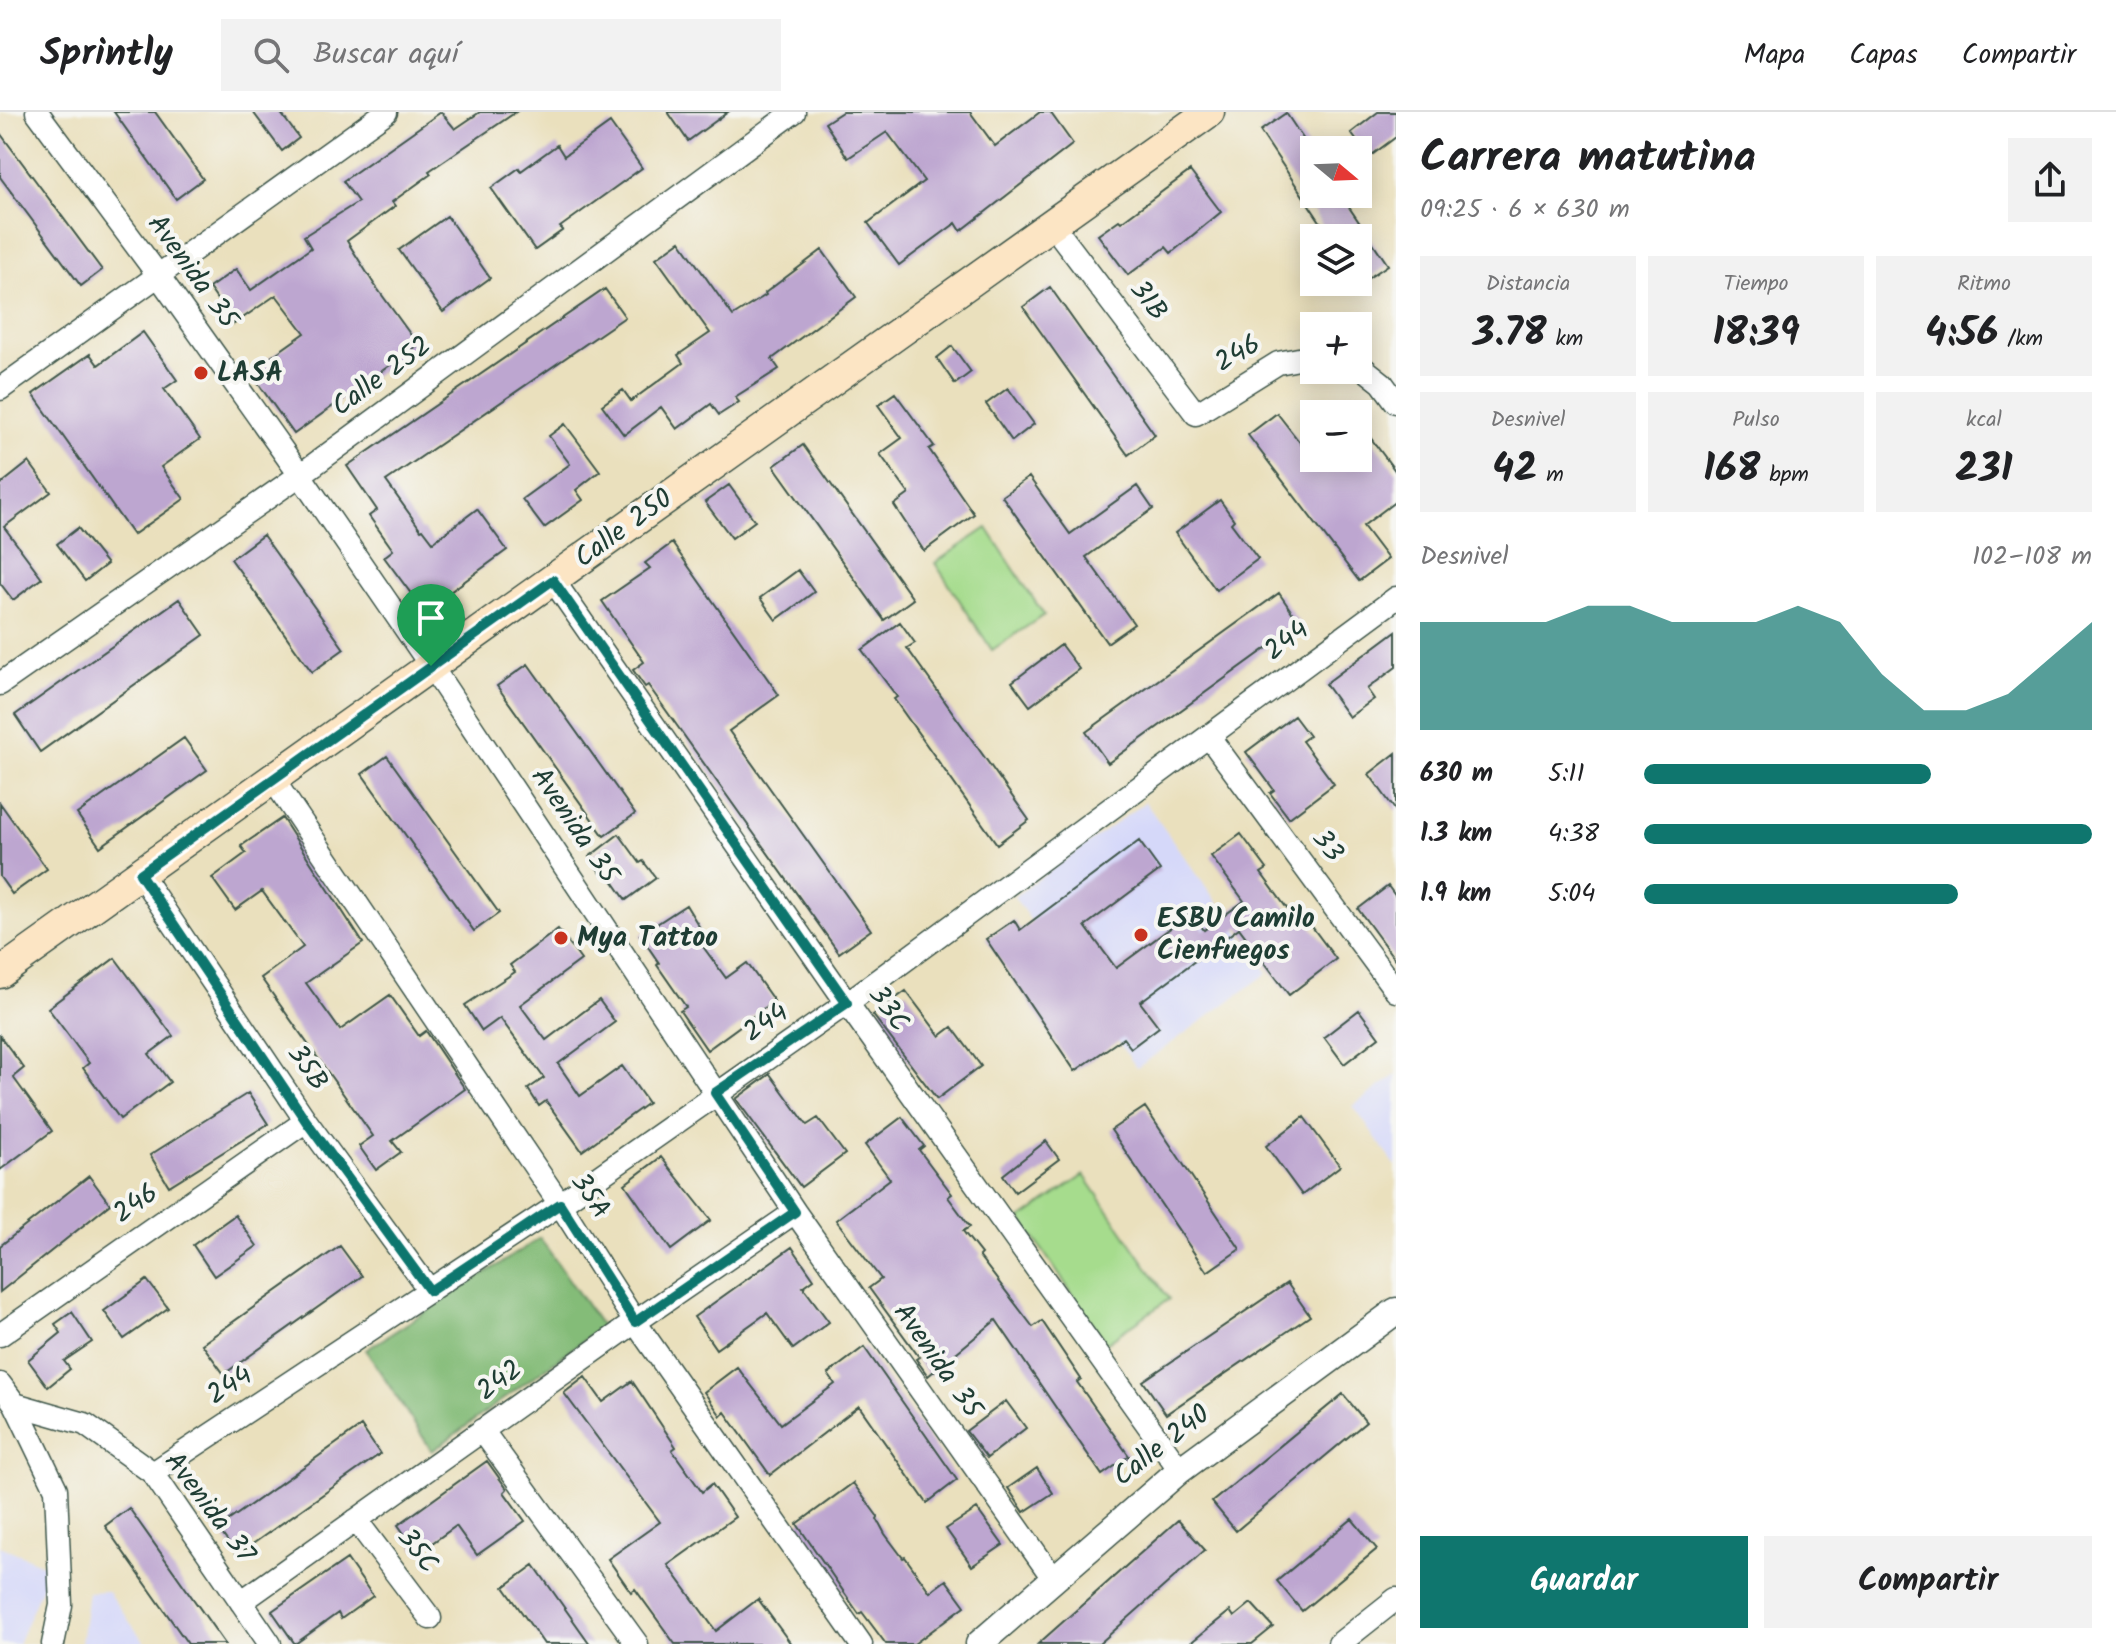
<!DOCTYPE html>
<html lang="es">
<meta charset="utf-8">
<style>
:root{--surface:#fff;--page:#f2f2f2;--text:#202124;--muted:#757577;--line:#e0e0e0;--accent:#0f766e}
body{margin:0;font-family:Kalam,sans-serif;background:var(--page);color:var(--text);height:100vh;display:flex;flex-direction:column;font-size:30px;white-space:nowrap}
*{box-sizing:border-box;margin:0}
p{font-size:26px;color:var(--muted)}
.icon{flex:none;width:44px;height:44px;fill:none;stroke:currentColor;stroke-width:2;stroke-linecap:round;stroke-linejoin:round}
.map{position:relative;flex:1;overflow:hidden}
.details{display:flex;flex-direction:column;background:var(--surface);width:720px}
.details>*{flex:none}
.needle{width:52px;rotate:109deg}
.fabs{position:absolute;left:1300px;top:24px;display:grid;gap:16px}
.fabs a{display:grid;place-items:center;width:72px;height:72px;border-radius:0px;background:var(--surface);box-shadow:0 4px 20px #0003;font-size:40px}
.pin{position:absolute;display:grid;place-items:center;width:68px;height:68px;color:#fff;margin:-82px -34px;border-radius:50% 50% 50% 0;rotate:-45deg;box-shadow:0 0 8px #0007}
.pin .icon{rotate:45deg}
.round{display:grid;place-items:center;flex:none;width:84px;height:84px;border-radius:0px;background:var(--page)}
.summary{display:flex;align-items:center;justify-content:space-between;height:136px;padding:0 24px}
h1{font-size:44px;font-weight:700;line-height:60px}
.stats{display:grid;grid-template-columns:repeat(3,1fr);gap:12px;height:136px;padding:8px 24px}
.stats div{display:grid;align-content:center;border-radius:0px;background:var(--page);text-align:center}
.stats b{font-size:40px;font-weight:700}
.stats small{font-size:22px;font-weight:400}
.stats p{font-size:22px}
.chart{height:224px;padding:16px 24px}
.chart p{display:flex;justify-content:space-between}
.chart svg{width:100%;height:144px;margin-top:8px;fill:var(--accent);opacity:.7}
.action{display:flex;gap:16px;margin-top:auto;padding:16px 24px}
.action a{flex:1;height:92px;border-radius:0px;background:var(--accent);color:#fff;font-size:32px;font-weight:700;line-height:92px;text-align:center}
.action a+a{background:var(--page);color:var(--text)}
ul{padding:0 24px;list-style:none;font-size:26px}
li{display:grid;grid-template-columns:128px 96px 1fr;align-items:center;height:60px}
li i{height:20px;border-radius:10px;background:var(--accent)}
header{display:flex;align-items:center;gap:48px;box-sizing:border-box;height:112px;padding:0 40px;background:var(--surface);border-bottom:2px solid var(--line)}
header strong{font-size:38px}
nav{display:flex;gap:44px;margin-inline-start:auto;font-size:28px}
.search{width:560px;height:72px;background:var(--page);display:flex;align-items:center;gap:20px;box-sizing:border-box;padding:0 28px;border-radius:0px;color:var(--muted);font-size:30px}
main{display:flex;flex:1;min-height:0}
.map>svg:first-child{display:block}
</style>
<header>
<strong>Sprintly</strong>
<div class="search"><svg class="icon" aria-label="search" viewBox="0 0 24 24"><circle cx="10" cy="10" r="6"/><path d="M15 15l6 6"/></svg>Buscar aquí</div>
<nav><a>Mapa</a><a>Capas</a><a>Compartir</a></nav>
</header>
<main>
<div class="map">
<svg width="1396" height="1532" viewBox="0 0 1396 1532">
<rect width="100%" height="100%" fill="#f6f6f2"/>
<filter id="ink" filterUnits="userSpaceOnUse"><feTurbulence type="fractalNoise" baseFrequency=".0125" numOctaves="2"/><feDisplacementMap in="SourceGraphic" scale="16" xChannelSelector="R" yChannelSelector="G"/><feConvolveMatrix kernelMatrix="1 2 1 2 8 2 1 2 1" color-interpolation-filters="sRGB"/></filter>
<filter id="wash" filterUnits="userSpaceOnUse"><feTurbulence type="fractalNoise" baseFrequency=".006" numOctaves="4" result="noise"/><feDisplacementMap in="SourceGraphic" scale="32" xChannelSelector="R" yChannelSelector="G"/><feGaussianBlur stdDeviation="1.8" result="paint"/><feColorMatrix in="noise" values="0 0 0 0 0 0 0 0 0 0 0 0 0 0 0 0 0 1.4 0 .05"/><feComposite in="paint" operator="in"/></filter>
<g filter="url(#wash)">
<rect width="100%" height="100%" fill="#eae0bd"/>
<path fill="#d5d8f9" d="M 1145,690 L 1268,861 L 1137,956 L 1014,785 Z
M 1396,963 L 1396,1054 L 1353,994 Z
M 0,1434 L 50,1455 L 18,1532 L 0,1532 Z
M 107,1479 L 146,1532 L 81,1532 L 88,1480 Z"/>
<path fill="#a6dc8d" stroke="#628c60" stroke-width="2" d="M 987,416 L 1044,503 L 992,538 L 935,451 Z
M 1084,1063 L 1169,1187 L 1106,1231 L 1021,1107 Z"/>
<path fill="#84bc78" stroke="#527c56" stroke-width="2" d="M 540,1126 L 602,1215 L 432,1339 L 366,1238 Z"/>
<g id="blocks">
<path fill="#bda6d0" d="M 114,0 L 155,0 L 203,67 L 176,87 Z
M 253,0 L 280,0 L 299,26 L 282,39 Z
M 441,0 L 455,17 L 480,0 L 516,0 L 429,59 L 431,62 L 392,90 L 395,94 L 347,129 L 374,172 L 418,233 L 294,322 L 250,260 L 305,221 L 276,183 L 234,212 L 209,176 L 236,157 L 251,178 L 311,136 L 304,124 L 358,90 L 343,69 Z
M 668,0 L 728,0 L 688,29 Z
M 842,0 L 970,0 L 995,34 L 1040,0 L 1050,0 L 1073,32 L 961,119 L 956,111 L 899,153 L 868,111 L 924,69 L 887,20 L 848,46 L 825,11 Z
M 1378,0 L 1396,0 L 1396,25 L 1369,45 L 1351,21 Z
M 1286,1 L 1314,43 L 1314,82 L 1340,82 L 1388,153 L 1358,173 L 1358,126 L 1331,126 L 1260,19 Z
M 610,11 L 642,56 L 560,115 L 563,118 L 535,138 L 491,76 L 519,56 L 521,59 L 557,33 L 564,44 Z
M 0,21 L 102,158 L 81,174 L 0,65 Z
M 1190,59 L 1221,100 L 1171,141 L 1166,135 L 1128,163 L 1098,123 L 1119,108 L 1121,110 Z
M 447,104 L 490,166 L 443,200 L 399,138 Z
M 680,129 L 733,204 L 766,183 L 765,181 L 822,138 L 856,185 L 772,247 L 779,257 L 735,285 L 739,290 L 719,303 L 711,292 L 677,317 L 661,295 L 624,323 L 602,293 L 623,278 L 631,289 L 683,251 L 678,243 L 710,221 L 656,146 Z
M 1050,175 L 1155,323 L 1128,343 L 1023,195 Z
M 605,177 L 625,205 L 386,369 L 421,418 L 423,417 L 433,430 L 477,397 L 507,438 L 424,499 L 384,445 L 393,438 L 369,404 L 377,398 L 347,354 Z
M 143,220 L 177,268 L 164,277 L 200,327 L 161,355 L 184,387 L 133,423 L 33,282 L 90,242 L 98,253 Z
M 952,234 L 971,260 L 955,272 L 937,246 Z
M 1008,276 L 1034,312 L 1012,329 L 986,292 Z
M 895,281 L 934,334 L 929,337 L 974,402 L 924,439 L 894,393 L 909,382 L 880,342 L 902,326 L 878,293 Z
M 1277,301 L 1312,346 L 1358,346 L 1358,309 L 1396,360 L 1396,389 L 1363,414 L 1388,447 L 1359,469 L 1248,323 Z
M 565,312 L 600,359 L 576,378 L 583,388 L 544,416 L 522,387 L 570,352 L 549,324 Z
M 803,333 L 913,487 L 884,508 L 774,354 Z
M 29,350 L 51,380 L 4,415 L 42,466 L 13,488 L 0,471 L 0,373 Z
M 1029,365 L 1070,422 L 1137,374 L 1153,397 L 1086,445 L 1134,512 L 1107,531 L 1002,384 Z
M 729,373 L 755,409 L 732,426 L 705,390 Z
M 1220,388 L 1234,408 L 1231,411 L 1258,447 L 1216,478 L 1175,421 Z
M 78,416 L 107,452 L 85,469 L 57,432 Z
M 263,423 L 344,537 L 312,560 L 231,447 Z
M 672,431 L 779,583 L 729,619 L 871,818 L 839,841 L 648,573 L 645,575 L 633,558 L 644,550 L 602,489 L 650,456 L 645,451 Z
M 798,458 L 814,480 L 776,508 L 760,486 Z
M 1279,481 L 1300,512 L 1108,651 L 1086,620 Z
M 179,487 L 204,523 L 40,640 L 15,603 Z
M 900,510 L 915,531 L 907,536 L 1029,708 L 997,732 L 894,587 L 897,585 L 862,538 Z
M 1396,519 L 1396,555 L 1367,577 L 1374,587 L 1349,605 L 1325,572 Z
M 1061,533 L 1079,557 L 1030,594 L 1012,570 Z
M 528,552 L 635,702 L 604,724 L 497,574 Z
M 1294,604 L 1309,624 L 1302,629 L 1334,672 L 1289,706 L 1270,681 L 1274,678 L 1246,640 Z
M 184,626 L 207,658 L 100,735 L 77,702 Z
M 1396,641 L 1396,699 L 1369,662 Z
M 387,644 L 499,801 L 474,819 L 362,662 Z
M 0,691 L 47,757 L 12,782 L 0,765 Z
M 282,706 L 363,831 L 306,871 L 340,918 L 390,883 L 419,924 L 426,919 L 465,977 L 392,1029 L 401,1040 L 376,1058 L 359,1034 L 373,1024 L 261,866 L 303,835 L 262,779 L 235,798 L 212,766 L 246,741 L 241,734 Z
M 619,722 L 640,751 L 643,749 L 656,766 L 626,788 L 607,761 L 603,764 L 589,745 Z
M 1241,722 L 1267,757 L 1261,761 L 1294,806 L 1301,800 L 1336,847 L 1289,883 L 1239,816 L 1140,890 L 1159,915 L 1131,936 L 1123,926 L 1075,959 L 986,827 L 1014,808 L 1020,818 L 1139,729 L 1160,758 L 1085,814 L 1116,856 L 1191,801 L 1204,818 L 1244,789 L 1211,744 Z
M 1388,774 L 1396,785 L 1396,849 L 1358,797 Z
M 686,793 L 700,816 L 693,821 L 726,866 L 747,851 L 774,889 L 707,938 L 680,899 L 686,895 L 657,853 L 659,851 L 640,823 Z
M 558,817 L 581,848 L 520,893 L 546,928 L 599,888 L 615,910 L 558,952 L 580,984 L 622,954 L 648,991 L 582,1039 L 546,989 L 539,994 L 528,977 L 544,966 L 500,906 L 482,919 L 465,893 L 515,860 L 510,853 Z
M 115,846 L 173,924 L 149,942 L 170,970 L 120,1007 L 83,956 L 89,951 L 48,896 Z
M 906,879 L 940,924 L 952,915 L 981,954 L 937,987 L 873,903 Z
M 1359,898 L 1379,925 L 1344,952 L 1324,925 Z
M 0,924 L 24,956 L 13,965 L 52,1019 L 0,1058 Z
M 770,962 L 807,1013 L 818,1006 L 845,1042 L 801,1075 L 736,987 Z
M 248,981 L 268,1012 L 169,1074 L 150,1043 Z
M 1145,995 L 1240,1137 L 1207,1160 L 1111,1018 Z
M 902,1005 L 924,1034 L 919,1038 L 952,1082 L 948,1085 L 970,1115 L 963,1119 L 981,1142 L 979,1144 L 1033,1215 L 1042,1209 L 1081,1267 L 1077,1270 L 1129,1344 L 1102,1363 L 996,1208 L 928,1264 L 916,1247 L 919,1245 L 869,1176 L 881,1167 L 836,1108 L 890,1067 L 865,1033 Z
M 1304,1005 L 1340,1054 L 1302,1083 L 1266,1034 Z
M 1046,1029 L 1059,1047 L 1015,1080 L 1003,1063 Z
M 661,1045 L 711,1108 L 671,1138 L 625,1072 Z
M 89,1064 L 110,1092 L 0,1180 L 0,1134 Z
M 235,1103 L 257,1134 L 214,1164 L 193,1133 Z
M 340,1134 L 362,1164 L 224,1262 L 202,1232 Z
M 792,1135 L 814,1167 L 803,1175 L 829,1210 L 793,1237 L 767,1201 L 716,1237 L 694,1205 Z
M 147,1168 L 168,1196 L 124,1227 L 104,1199 Z
M 1287,1171 L 1310,1204 L 1166,1302 L 1143,1269 Z
M 72,1200 L 92,1230 L 64,1249 L 70,1257 L 48,1275 L 28,1248 L 61,1221 L 55,1212 Z
M 864,1235 L 957,1368 L 927,1391 L 859,1294 L 770,1363 L 725,1300 L 721,1304 L 704,1280 L 737,1255 L 781,1312 L 835,1272 L 828,1262 Z
M 585,1265 L 603,1290 L 632,1269 L 676,1335 L 672,1338 L 702,1380 L 712,1372 L 735,1405 L 668,1453 L 716,1519 L 758,1487 L 791,1532 L 675,1532 L 635,1477 L 631,1480 L 608,1447 L 660,1410 L 564,1281 Z
M 1343,1282 L 1366,1310 L 1236,1419 L 1212,1390 Z
M 1006,1289 L 1026,1316 L 987,1346 L 966,1319 Z
M 361,1314 L 380,1342 L 237,1443 L 218,1416 Z
M 487,1349 L 507,1377 L 504,1380 L 525,1409 L 477,1443 L 456,1414 L 418,1441 L 398,1413 Z
M 1037,1356 L 1053,1381 L 1024,1400 L 1008,1376 Z
M 853,1371 L 878,1405 L 877,1407 L 885,1422 L 903,1446 L 905,1445 L 930,1480 L 946,1468 L 965,1494 L 914,1532 L 886,1532 L 862,1500 L 859,1502 L 797,1412 Z
M 129,1396 L 225,1532 L 188,1532 L 105,1414 Z
M 977,1397 L 1003,1433 L 972,1454 L 946,1417 Z
M 1352,1407 L 1377,1437 L 1302,1499 L 1277,1469 Z
M 1178,1408 L 1205,1438 L 1099,1532 L 1038,1532 Z
M 347,1447 L 373,1484 L 341,1507 L 338,1501 L 295,1532 L 272,1499 Z
M 534,1453 L 590,1532 L 544,1532 L 504,1475 Z
M 1251,1491 L 1273,1515 L 1252,1532 L 1189,1532 L 1230,1499 L 1234,1505 Z"/>
</g>
</g>
<g filter="url(#ink)">
<use href="#blocks" fill-opacity="0" stroke="#3d5549" stroke-width="2"/>
<g fill="none" stroke-linecap="round" stroke-linejoin="round">
<defs>
<path id="minor" d="M 37,0 L 158,163 L 300,363 L 431,554 L 795,1100 L 1053,1466
M 1052,112 L 1196,302 L 1278,251 L 1314,244
M 1358,252 L 1382,271 L 1396,290
M 0,277 L 386,0
M 553,468 L 847,891 L 1180,1358
M 0,572 L 300,363 L 794,0
M 1209,625 L 1396,879
M 272,666 L 560,1092 L 635,1210 L 861,1532
M 140,762 L 306,1009 L 430,1179
M 0,1223 L 306,1009
M 0,1272 L 15,1292 L 56,1377 L 61,1493 L 53,1532
M 15,1292 L 85,1312 L 153,1361 L 270,1532
M 482,1318 L 637,1532
M 153,1361 L 560,1092 L 847,891 L 1396,486
M 356,1408 L 430,1506
M 241,1490 L 635,1210 L 795,1100
M 1339,1532 L 1396,1487"/>
<path id="tertiary" d="M 979,1532 L 1180,1358 L 1396,1199"/>
<path id="secondary" d="M 0,861 L 1209,0"/>
</defs>
<use href="#minor" stroke="#3d5549" stroke-width="25"/>
<use href="#tertiary" stroke="#3d5549" stroke-width="29"/>
<use href="#secondary" stroke="#3d5549" stroke-width="33"/>
<use href="#minor" stroke="#fff" stroke-width="22"/>
<use href="#tertiary" stroke="#fff" stroke-width="26"/>
<use href="#secondary" stroke="#fce5c4" stroke-width="30"/>
</g>
</g>
<g fill="none" stroke-linecap="round" stroke-linejoin="round" filter="url(#ink)">
<defs>
<path id="route" d="M 553,468 L 847,891 L 715,981 L 795,1100 L 635,1210 L 560,1092 L 430,1179 L 306,1009 L 140,762 Z"/>
</defs>
<use href="#route" stroke="#fff" stroke-width="16"/>
<use href="#route" stroke="#0f766e" stroke-width="10"/>
</g>
<g fill="#c8321e" stroke="#f6f6f2" stroke-width="3">
<circle cx="201" cy="261" r="8"/>
<circle cx="1141" cy="823" r="8"/>
<circle cx="561" cy="826" r="8"/>
</g>
<g text-anchor="middle" dominant-baseline="central" stroke-width="8" stroke-linejoin="round" paint-order="stroke">
<g font-size="28" fill="#1f3d34" stroke="#f6f6f2">
<text transform="translate(192 160) rotate(54)">Avenida 35</text>
<text transform="translate(1148 189) rotate(53)">31B</text>
<text transform="translate(1238 242) rotate(-30)">246</text>
<text transform="translate(382 265) rotate(-36)">Calle 252</text>
<text transform="translate(624 417) rotate(-36)">Calle 250</text>
<text transform="translate(1287 529) rotate(-37)">244</text>
<text transform="translate(574 714) rotate(56)">Avenida 35</text>
<text transform="translate(1327 734) rotate(54)">33</text>
<text transform="translate(888 897) rotate(55)">33C</text>
<text transform="translate(766 911) rotate(-34)">244</text>
<text transform="translate(307 956) rotate(56)">35B</text>
<text transform="translate(590 1084) rotate(57)">35A</text>
<text transform="translate(136 1092) rotate(-35)">246</text>
<text transform="translate(937 1249) rotate(55)">Avenida 35</text>
<text transform="translate(500 1269) rotate(-36)">242</text>
<text transform="translate(230 1274) rotate(-33)">244</text>
<text transform="translate(1162 1334) rotate(-38)">Calle 240</text>
<text transform="translate(209 1396) rotate(53)">Avenida 37</text>
<text transform="translate(417 1439) rotate(53)">35C</text>
</g>
<g font-size="28" font-weight="bold" fill="#1f3d34" stroke="#f6f6f2" text-anchor="start">
<text x="217" y="261">LASA</text>
<text x="1157" y="807">ESBU Camilo<tspan x="1157" dy="32">Cienfuegos</tspan></text>
<text x="577" y="826">Mya Tattoo</text>
</g>
</g>
</svg>
<div class="fabs">
<a><svg class="needle" viewBox="-14 -14 28 28"><path d="M0-13l5 13h-10z" fill="#e53935"/><path d="M0 13l5-13h-10z" fill="#757577"/></svg></a>
<a><svg class="icon" aria-label="layers" viewBox="0 0 24 24"><path d="M12 4l9 5-9 5-9-5zM3 14l9 5 9-5"/></svg></a>
<a>+</a>
<a>−</a>
</div>
<div class="pin" style="left:431px;top:554px;background:#1e9e55"><svg class="icon" aria-label="arrive" viewBox="0 0 24 24"><path d="M6 21V4h12l-3 4 3 4H6"/></svg></div>
</div>
<section class="details">
<div class="summary"><div><h1>Carrera matutina</h1><p>09:25 · 6 × 630 m</p></div><a class="round"><svg class="icon" aria-label="share" viewBox="0 0 24 24"><path d="M12 15V3M7 8l5-5 5 5M5 13v7h14v-7"/></svg></a></div>
<div class="stats">
<div><p>Distancia</p><b>3.78<small> km</small></b></div>
<div><p>Tiempo</p><b>18:39</b></div>
<div><p>Ritmo</p><b>4:56<small> /km</small></b></div>
</div>
<div class="stats">
<div><p>Desnivel</p><b>42<small> m</small></b></div>
<div><p>Pulso</p><b>168<small> bpm</small></b></div>
<div><p>kcal</p><b>231</b></div>
</div>
<div class="chart"><p><span>Desnivel</span>102–108 m</p>
<svg viewBox="0 0 160 44" preserveAspectRatio="none"><path d="M0 44V11L10 11L20 11L30 11L40 6L50 6L60 11L70 11L80 11L90 6L100 11L110 27L120 38L130 38L140 33L150 22L160 11V44z"/></svg>
</div>
<ul>
<li><b>630 m</b>5:11<i style="width:64%"></i></li>
<li><b>1.3 km</b>4:38<i style="width:100%"></i></li>
<li><b>1.9 km</b>5:04<i style="width:70%"></i></li>
</ul>
<div class="action"><a>Guardar</a><a>Compartir</a></div>
</section>
</main>
